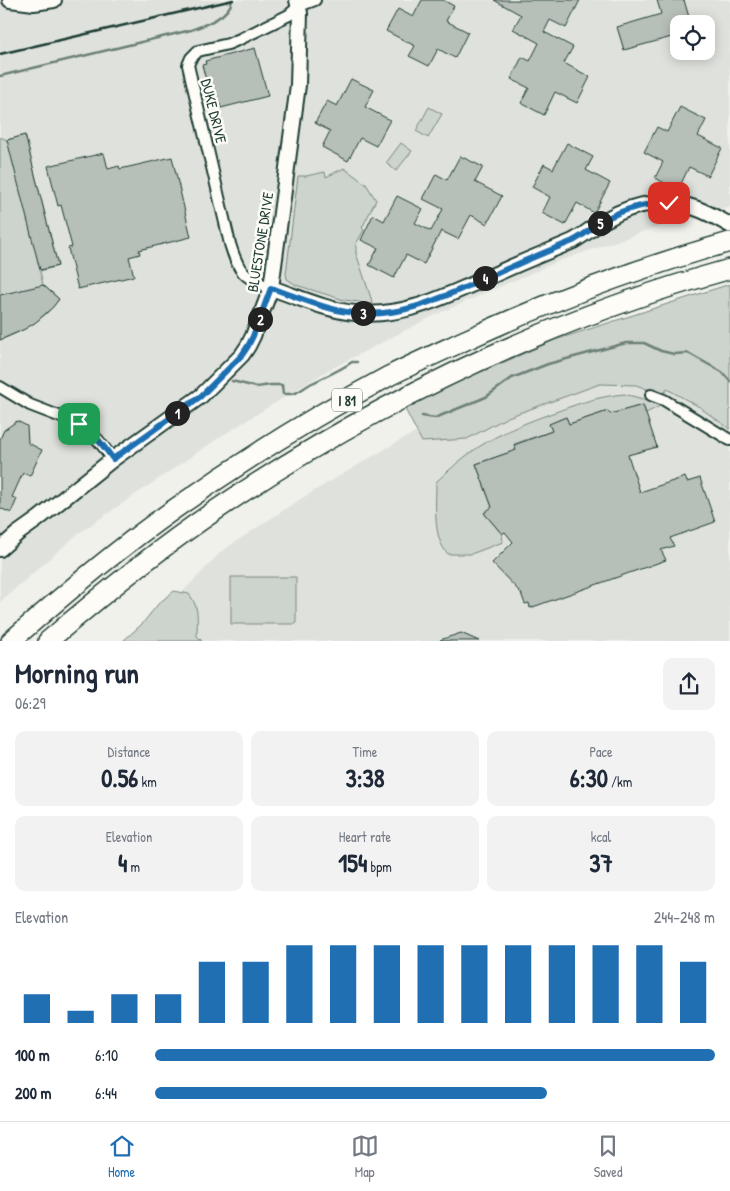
<!DOCTYPE html>
<meta charset="utf-8">
<style>
:root{--surface:#fff;--page:#f2f2f3;--text:#1f2937;--muted:#747a83;--line:#e0e1e3;--accent:#1f6fb2}
body{margin:0;font-family:"Patrick Hand",sans-serif;background:var(--page);color:var(--text);height:100vh;display:flex;flex-direction:column;font-size:19px;white-space:nowrap}
*{box-sizing:border-box;margin:0}
p{font-size:16px;color:var(--muted)}
.icon{flex:none;width:28px;height:28px;fill:none;stroke:currentColor;stroke-width:2;stroke-linecap:round;stroke-linejoin:round}
.map{position:relative;height:641px;overflow:hidden}
.sheet{display:flex;flex-direction:column;background:var(--surface);flex:1}
.sheet>*{flex:none}
.tools{position:absolute;left:670px;top:15px;display:grid;gap:10px}
.tools a{display:grid;place-items:center;width:45px;height:45px;border-radius:10px;background:var(--surface);box-shadow:0 2px 12px #0003;font-size:25px}
.pin{position:absolute;display:grid;place-items:center;width:42px;height:42px;color:#fff;margin:-21px;border-radius:10px;box-shadow:0 2px 8px #0006}
.km{position:absolute;width:25px;height:25px;margin:-12px;border-radius:50%;background:#222;color:#fff;font-size:14px;line-height:25px;text-align:center}
.round{display:grid;place-items:center;flex:none;width:52px;height:52px;border-radius:10px;background:var(--page)}
.summary{display:flex;align-items:center;justify-content:space-between;height:85px;padding:0 15px}
h1{font-size:28px;font-weight:700;line-height:38px}
.stats{display:grid;grid-template-columns:repeat(3,1fr);gap:8px;height:85px;padding:5px 15px}
.stats div{display:grid;align-content:center;border-radius:10px;background:var(--page);text-align:center}
.stats b{font-size:25px;font-weight:700}
.stats small{font-size:14px;font-weight:400}
.stats p{font-size:14px}
.chart{height:140px;padding:10px 15px}
.chart p{display:flex;justify-content:space-between}
.chart svg{width:100%;height:90px;margin-top:5px;stroke:var(--accent);stroke-width:6}
ul{padding:0 15px;list-style:none;font-size:16px}
li{display:grid;grid-template-columns:80px 60px 1fr;align-items:center;height:38px}
li i{height:12px;border-radius:6px;background:var(--accent)}
.dock{display:flex;justify-content:space-around;align-items:center;height:70px;border-top:1px solid var(--line);background:var(--surface);font-size:14px;color:var(--muted)}
.dock a{display:grid;justify-items:center;gap:2px}
.dock .selected{color:var(--accent)}
.map>svg:first-child{display:block}
</style>
<div class="map">
<svg width="730" height="641" viewBox="0 0 730 641">
<rect width="100%" height="100%" fill="#f0f1eb"/>
<filter id="ink" filterUnits="userSpaceOnUse"><feTurbulence type="fractalNoise" baseFrequency=".02" numOctaves="2"/><feDisplacementMap in="SourceGraphic" scale="10" xChannelSelector="R" yChannelSelector="G"/><feConvolveMatrix kernelMatrix="1 2 1 2 8 2 1 2 1" color-interpolation-filters="sRGB"/></filter>
<g filter="url(#ink)">
<path fill="#dfe2dc" fill-rule="evenodd" d="M 0,0 L 730,0 L 730,206 L 651,229 L 559,261 L 435,315 L 327,371 L 220,437 L 79,533 L 0,602 ZM 679,24 L 706,24 L 706,51 L 679,51 Z
M 730,308 L 730,641 L 135,641 L 223,550 L 302,498 L 402,439 L 515,385 Z"/>
<path fill="#cdd3cd" stroke="#768880" d="M 429,107 L 442,114 L 428,138 L 416,131 Z
M 25,135 L 58,266 L 40,271 L 43,285 L 59,299 C 44,320 24,331 0,340 L 0,137 L 7,140 Z
M 401,143 L 412,151 L 396,171 L 386,163 Z
M 344,168 L 366,184 L 376,200 L 362,228 L 364,230 L 356,244 L 356,253 L 373,304 L 344,300 L 296,285 L 287,279 L 286,274 L 298,176 L 306,176 L 325,172 L 326,177 Z
M 730,284 L 730,429 L 703,410 L 703,409 L 667,389 L 663,395 L 636,385 L 600,384 L 508,417 L 467,439 L 422,442 L 405,409 L 465,379 L 555,340 Z
M 624,394 L 659,403 L 660,406 L 646,413 L 643,405 L 612,414 L 611,418 L 608,411 L 569,424 L 566,417 L 550,424 L 552,431 L 514,444 L 516,450 L 476,464 L 492,507 L 484,513 L 502,534 L 503,542 L 471,554 L 448,554 C 432,538 436,504 436,482 C 449,470 462,458 477,448 C 503,431 532,420 561,410 C 582,402 602,396 624,394 Z
M 231,577 L 296,577 L 296,624 L 231,624 Z
M 174,591 L 189,594 C 200,608 197,619 197,636 L 202,641 L 123,641 L 142,624 L 159,603 Z"/>
<g fill="none" stroke-linecap="round" stroke-linejoin="round">
<path stroke="#6c8077" stroke-width="2.5" d="M 0,76 L 191,30 C 205,25 230,16 232,0
M 232,381 L 256,387 L 271,385 L 282,385 L 283,394 C 299,395 299,390 312,383 C 326,376 339,371 352,362 L 357,362
M 422,416 L 435,418 L 486,397 L 512,378 L 548,364 L 626,343 L 644,343 L 661,351 L 674,354 L 688,353 L 722,372 L 730,381"/>
</g>
<path fill="#b6bfb8" stroke="#1f3d34" d="M 422,0 L 443,0 L 454,6 L 446,21 L 468,32 L 455,58 L 438,49 L 429,66 L 409,56 L 415,46 L 386,31 L 398,9 L 413,17 Z
M 494,0 L 580,0 L 566,28 L 550,20 L 544,32 L 573,47 L 564,63 L 590,77 L 577,103 L 555,92 L 544,115 L 521,103 L 529,88 L 511,79 L 522,57 L 530,61 L 539,43 L 513,29 L 521,15 Z
M 657,0 L 684,0 L 691,24 L 679,24 L 679,35 L 624,50 L 617,27 L 661,14 Z
M 255,48 L 268,96 L 221,108 L 220,104 L 216,105 L 210,83 L 207,84 L 202,65 L 206,64 L 205,61 Z
M 351,79 L 374,90 L 365,107 L 390,120 L 376,146 L 360,138 L 348,161 L 322,147 L 330,131 L 315,123 L 327,101 L 337,106 Z
M 680,107 L 706,120 L 698,136 L 722,148 L 708,176 L 689,167 L 678,190 L 655,178 L 663,162 L 644,152 L 657,127 L 667,132 Z
M 25,135 L 58,266 L 40,270 L 7,140 Z
M 567,143 L 593,157 L 586,170 L 610,183 L 594,213 L 577,203 L 565,225 L 542,213 L 550,197 L 532,187 L 544,164 L 553,169 Z
M 104,153 L 108,169 L 119,166 L 120,169 L 172,157 L 191,237 L 139,250 L 140,254 L 129,257 L 134,276 L 78,289 L 68,248 L 72,247 L 61,205 L 58,206 L 48,166 Z
M 460,156 L 483,167 L 475,182 L 502,196 L 487,224 L 471,215 L 458,239 L 441,231 L 424,264 L 406,255 L 394,278 L 369,265 L 378,248 L 361,240 L 373,215 L 384,221 L 397,196 L 423,209 L 415,223 L 431,231 L 443,209 L 423,199 L 436,174 L 447,180 Z
M 43,285 L 59,299 L 53,307 L 36,322 L 25,329 L 0,340 L 0,295 Z
M 643,405 L 657,447 L 628,455 L 640,492 L 685,477 L 687,482 L 700,478 L 715,522 L 670,538 L 674,546 L 661,550 L 666,560 L 530,608 L 529,603 L 525,604 L 521,593 L 492,563 L 513,542 L 505,532 L 502,534 L 484,513 L 492,507 L 476,464 L 516,450 L 514,445 L 552,431 L 549,424 L 566,417 L 569,424 L 608,411 L 610,414 Z
M 17,421 L 27,426 L 28,443 L 42,450 L 30,476 L 23,473 L 12,497 L 17,499 L 11,513 L 0,508 L 0,439 L 4,430 Z
M 461,633 L 479,641 L 441,641 L 440,640 Z"/>
<g fill="none" stroke-linecap="round" stroke-linejoin="round">
<defs>
<path id="street" d="M 271,288 C 243,277 239,273 230,244 L 188,65 L 191,58 L 198,51 L 228,44 L 240,39 L 289,15 L 299,6 L 315,0
M 0,387 L 30,405 L 69,420 L 83,427 L 98,440 L 113,459
M 651,395 L 664,400 L 730,440"/>
<path id="secondary" d="M 10,0 L 34,3 L 54,0
M 271,288 C 298,297 326,310 355,313 C 405,318 445,296 489,277 C 517,264 545,253 573,241 C 586,234 596,224 609,218 C 634,203 667,198 695,208 C 707,212 719,219 730,225
M 0,549 L 17,534 L 38,519 L 113,459 L 201,396 L 242,355 L 248,346 L 253,336 L 271,288 L 298,85 L 300,13 L 297,0"/>
<path id="highway" d="M 11,641 C 63,595 116,550 173,510 C 242,461 314,416 389,376 C 415,363 442,351 468,339 C 553,300 640,267 730,242
M 48,641 C 105,592 163,545 225,504 C 380,400 550,319 730,269"/>
</defs>
<use href="#street" stroke="#1f3d34" stroke-width="14"/>
<use href="#secondary" stroke="#1f3d34" stroke-width="18"/>
<use href="#highway" stroke="#1f3d34" stroke-width="22"/>
<use href="#street" stroke="#fdfcf7" stroke-width="10"/>
<use href="#secondary" stroke="#fdfcf7" stroke-width="14"/>
<use href="#highway" stroke="#fdfcf7" stroke-width="19"/>
<path stroke="#1f3d34" stroke-width="2.5" d="M 0,54 L 233,0"/>
</g>
</g>
<g fill="none" stroke-linecap="round" stroke-linejoin="round" filter="url(#ink)">
<defs>
<path id="route" d="M 79,424 C 94,433 103,445 113,459 L 201,396 L 242,355 L 248,346 L 253,336 L 271,288 C 298,297 326,310 355,313 C 405,318 445,296 489,277 C 517,264 545,252 573,241 C 584,235 592,228 602,221 C 623,209 645,203 669,203"/>
</defs>
<use href="#route" stroke="#fff" stroke-width="10"/>
<use href="#route" stroke="#1f6fb2" stroke-width="6"/>
</g>
<g text-anchor="middle" dominant-baseline="central" stroke-width="5" stroke-linejoin="round" paint-order="stroke">
<rect fill="#fdfcf7" stroke="#62766e" stroke-width="1" x="332" y="388.5" width="30" height="23" rx="4"/>
<g font-size="14" font-weight="bold" fill="#1f3d34">
<text x="347" y="400">I 81</text>
</g>
<g font-size="15" fill="#1f3d34" stroke="#fdfcf7">
<text transform="translate(214 111) rotate(76)">DUKE DRIVE</text>
<text transform="translate(260 242) rotate(-81)">BLUESTONE DRIVE</text>
</g>
</g>
</svg>
<div class="tools">
<a><svg class="icon" aria-label="locate" viewBox="0 0 24 24"><circle cx="12" cy="12" r="6"/><path d="M12 2v4M12 18v4M2 12h4M18 12h4"/></svg></a>
</div>
<div class="pin" style="left:79px;top:424px;background:#1e9e55"><svg class="icon" aria-label="arrive" viewBox="0 0 24 24"><path d="M6 21V4h12l-3 4 3 4H6"/></svg></div>
<div class="pin" style="left:669px;top:203px;background:#d93025"><svg class="icon" aria-label="check" viewBox="0 0 24 24"><path d="M5 12l5 5 9-10"/></svg></div>
<b class="km" style="left:177px;top:413px">1</b>
<b class="km" style="left:260px;top:319px">2</b>
<b class="km" style="left:363px;top:313px">3</b>
<b class="km" style="left:485px;top:278px">4</b>
<b class="km" style="left:600px;top:223px">5</b>
</div>
<section class="sheet">
<div class="summary"><div><h1>Morning run</h1><p>06:29</p></div><a class="round"><svg class="icon" aria-label="share" viewBox="0 0 24 24"><path d="M12 15V3M7 8l5-5 5 5M5 13v7h14v-7"/></svg></a></div>
<div class="stats">
<div><p>Distance</p><b>0.56<small> km</small></b></div>
<div><p>Time</p><b>3:38</b></div>
<div><p>Pace</p><b>6:30<small> /km</small></b></div>
</div>
<div class="stats">
<div><p>Elevation</p><b>4<small> m</small></b></div>
<div><p>Heart rate</p><b>154<small> bpm</small></b></div>
<div><p>kcal</p><b>37</b></div>
</div>
<div class="chart"><p><span>Elevation</span>244–248 m</p>
<svg viewBox="0 0 160 44" preserveAspectRatio="none"><path d="M5 44V30M15 44V38M25 44V30M35 44V30M45 44V14M55 44V14M65 44V6M75 44V6M85 44V6M95 44V6M105 44V6M115 44V6M125 44V6M135 44V6M145 44V6M155 44V14"/></svg>
</div>
<ul>
<li><b>100 m</b>6:10<i style="width:100%"></i></li>
<li><b>200 m</b>6:44<i style="width:70%"></i></li>
</ul>
</section>
<nav class="dock">
<a class="selected"><svg class="icon" aria-label="home" viewBox="0 0 24 24"><path d="M3 11l9-7 9 7M6 9v11h12V9"/></svg>Home</a>
<a><svg class="icon" aria-label="map" viewBox="0 0 24 24"><path d="M3 6l6-2 6 2 6-2v14l-6 2-6-2-6 2zM9 4v14M15 6v14"/></svg>Map</a>
<a><svg class="icon" aria-label="saved" viewBox="0 0 24 24"><path d="M7 4h10v16l-5-4-5 4z"/></svg>Saved</a>
</nav>
